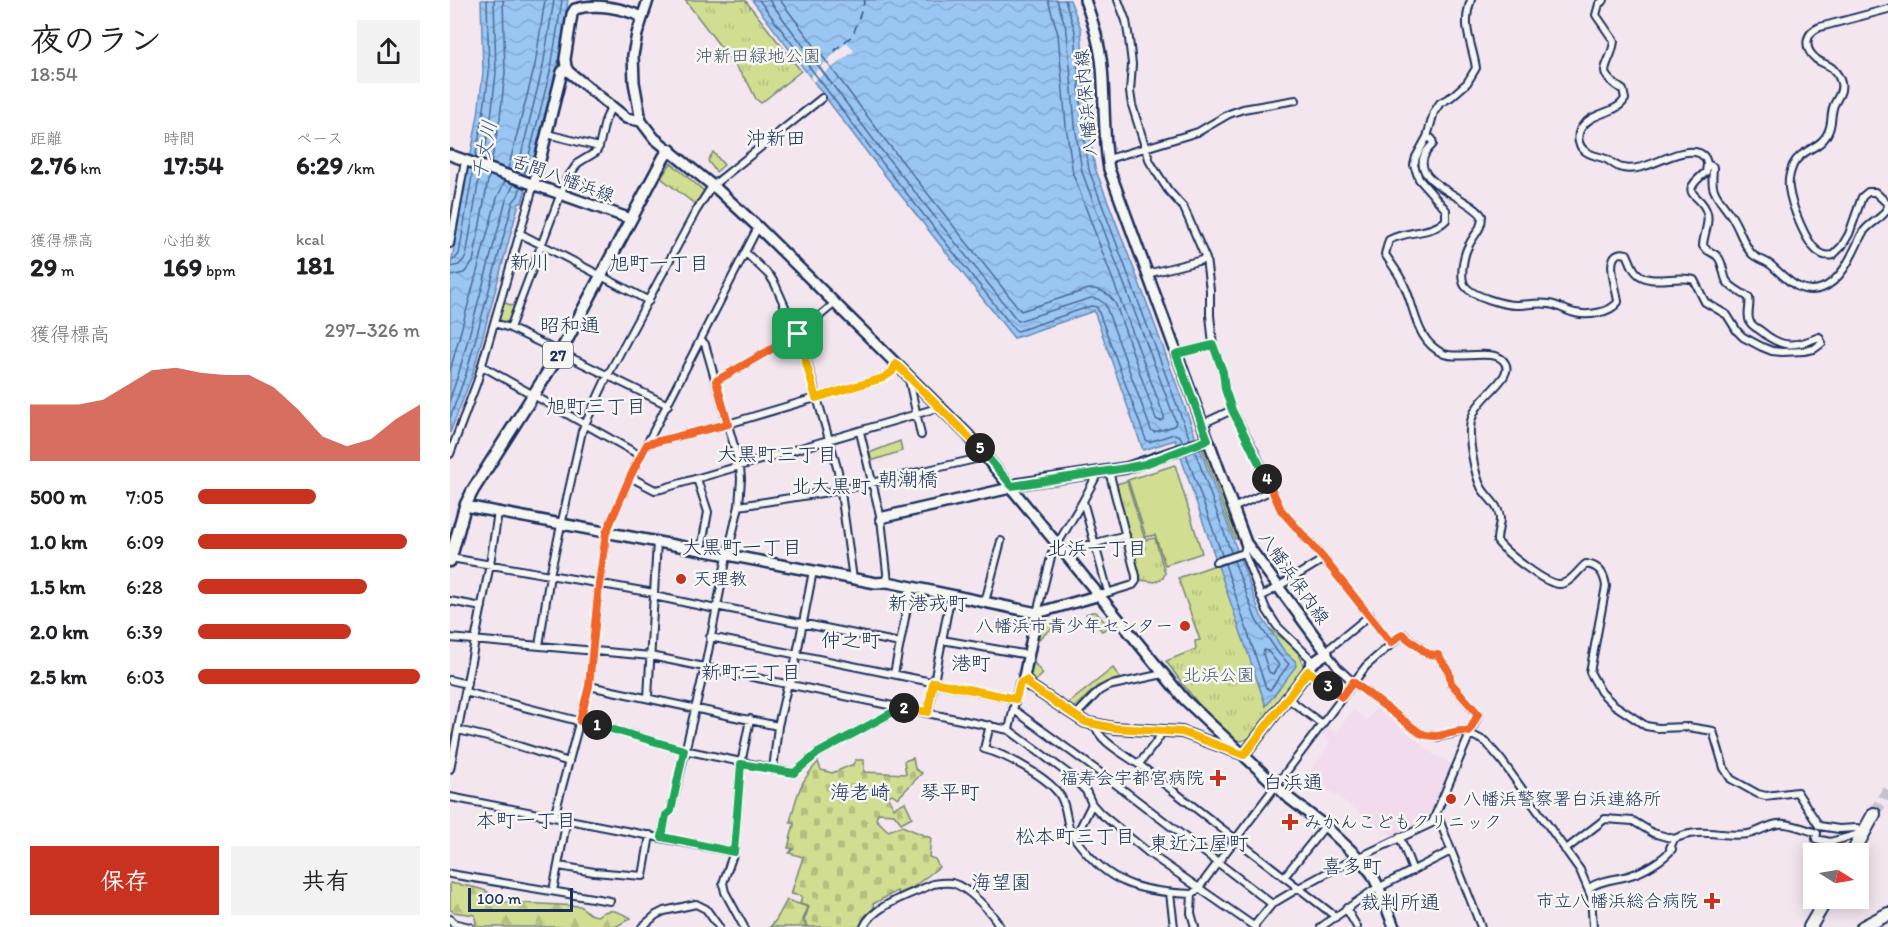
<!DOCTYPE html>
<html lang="ja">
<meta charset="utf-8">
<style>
:root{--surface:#fff;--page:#f2f2f2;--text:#202124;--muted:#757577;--accent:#c8321e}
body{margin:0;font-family:Itim,"Klee One",sans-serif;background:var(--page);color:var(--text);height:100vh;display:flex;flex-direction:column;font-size:22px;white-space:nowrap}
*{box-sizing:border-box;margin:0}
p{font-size:20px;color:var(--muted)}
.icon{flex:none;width:33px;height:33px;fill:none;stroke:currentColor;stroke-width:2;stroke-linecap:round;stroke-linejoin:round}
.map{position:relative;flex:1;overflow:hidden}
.panel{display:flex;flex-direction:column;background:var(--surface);width:450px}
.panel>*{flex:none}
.needle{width:39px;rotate:101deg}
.fabs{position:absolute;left:1353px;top:843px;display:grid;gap:12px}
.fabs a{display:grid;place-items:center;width:66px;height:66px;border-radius:0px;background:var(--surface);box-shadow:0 3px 15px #0003;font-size:30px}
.scale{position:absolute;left:18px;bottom:15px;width:105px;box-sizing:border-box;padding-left:6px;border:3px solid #1b2f5e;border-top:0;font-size:16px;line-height:21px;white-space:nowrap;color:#1b2f5e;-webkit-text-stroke:4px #f6f6f2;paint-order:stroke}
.pin{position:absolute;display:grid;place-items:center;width:51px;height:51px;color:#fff;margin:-26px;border-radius:12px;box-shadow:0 3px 9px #0006}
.km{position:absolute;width:30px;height:30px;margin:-15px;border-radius:50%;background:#222;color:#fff;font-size:16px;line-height:30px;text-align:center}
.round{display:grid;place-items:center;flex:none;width:63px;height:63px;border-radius:0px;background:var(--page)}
.head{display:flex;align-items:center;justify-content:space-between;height:102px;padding:0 30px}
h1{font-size:33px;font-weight:700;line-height:45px}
.stats{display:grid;grid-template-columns:repeat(3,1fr);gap:9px;height:102px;padding:6px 30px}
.stats div{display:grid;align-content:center}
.stats b{font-size:26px;font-weight:700}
.stats small{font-size:16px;font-weight:400}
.stats p{font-size:16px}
.chart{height:168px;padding:12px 30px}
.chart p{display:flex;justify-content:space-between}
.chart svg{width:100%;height:108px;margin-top:6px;fill:var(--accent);opacity:.7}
.primary-button{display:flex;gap:12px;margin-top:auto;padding:12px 30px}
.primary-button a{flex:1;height:69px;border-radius:0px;background:var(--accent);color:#fff;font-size:24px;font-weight:700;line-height:69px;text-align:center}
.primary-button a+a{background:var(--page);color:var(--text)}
ul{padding:0 30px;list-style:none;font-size:20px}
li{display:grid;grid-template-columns:96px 72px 1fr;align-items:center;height:45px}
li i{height:15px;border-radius:8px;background:var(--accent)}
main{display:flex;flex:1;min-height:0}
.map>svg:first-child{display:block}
</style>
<main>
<section class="panel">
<div class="head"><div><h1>夜のラン</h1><p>18:54</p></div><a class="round"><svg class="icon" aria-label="share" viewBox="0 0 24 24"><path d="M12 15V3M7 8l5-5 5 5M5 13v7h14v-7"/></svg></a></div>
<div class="stats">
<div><p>距離</p><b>2.76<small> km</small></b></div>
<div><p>時間</p><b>17:54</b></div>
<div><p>ペース</p><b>6:29<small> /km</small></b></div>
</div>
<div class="stats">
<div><p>獲得標高</p><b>29<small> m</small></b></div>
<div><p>心拍数</p><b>169<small> bpm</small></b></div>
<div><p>kcal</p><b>181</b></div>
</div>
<div class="chart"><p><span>獲得標高</span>297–326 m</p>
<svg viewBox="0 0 160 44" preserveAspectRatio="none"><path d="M0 44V21L10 21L20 21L30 19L40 13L50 7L60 6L70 8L80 9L90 9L100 14L110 23L120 34L130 38L140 35L150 27L160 21V44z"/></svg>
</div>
<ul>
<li><b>500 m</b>7:05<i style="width:53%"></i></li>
<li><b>1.0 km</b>6:09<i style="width:94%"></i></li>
<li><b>1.5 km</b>6:28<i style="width:76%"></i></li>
<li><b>2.0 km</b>6:39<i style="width:69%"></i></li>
<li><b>2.5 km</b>6:03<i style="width:100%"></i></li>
</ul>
<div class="primary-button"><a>保存</a><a>共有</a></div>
</section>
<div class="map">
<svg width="1438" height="927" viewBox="0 0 1438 927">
<defs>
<pattern id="forest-firs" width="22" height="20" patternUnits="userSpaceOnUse" patternTransform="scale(1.5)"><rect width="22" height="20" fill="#d1dd90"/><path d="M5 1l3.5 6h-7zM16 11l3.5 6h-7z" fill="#b3be7f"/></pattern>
<pattern id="cemetery-stones" width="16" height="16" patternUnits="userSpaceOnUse" patternTransform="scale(1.5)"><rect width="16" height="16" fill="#d1dd90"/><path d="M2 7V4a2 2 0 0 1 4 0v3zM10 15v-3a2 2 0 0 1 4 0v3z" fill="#b3be7f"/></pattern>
<pattern id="park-tufts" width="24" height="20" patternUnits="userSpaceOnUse" patternTransform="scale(1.5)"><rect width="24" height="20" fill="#d1dd90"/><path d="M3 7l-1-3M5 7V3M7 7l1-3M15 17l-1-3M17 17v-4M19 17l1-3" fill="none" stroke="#b3be7f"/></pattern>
<pattern id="water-waves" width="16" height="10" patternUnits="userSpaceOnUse" patternTransform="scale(1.5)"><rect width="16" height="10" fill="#9ac6f3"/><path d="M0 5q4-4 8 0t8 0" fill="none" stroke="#84aad3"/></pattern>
</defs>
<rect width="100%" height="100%" fill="#f3e6ef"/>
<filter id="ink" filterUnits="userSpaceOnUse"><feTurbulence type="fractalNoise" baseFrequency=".0167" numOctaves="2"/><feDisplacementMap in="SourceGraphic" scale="12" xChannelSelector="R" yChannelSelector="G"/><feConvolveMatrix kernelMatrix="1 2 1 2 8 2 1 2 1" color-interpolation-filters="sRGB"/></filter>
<g filter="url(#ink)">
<path fill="#f1dbed" d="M 927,708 L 983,754 L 1003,765 L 980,821 L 945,838 L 858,775 L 881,741 L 869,732 L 874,725 L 886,733 L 903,710 L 917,720 Z"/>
<path fill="#d1dd90" stroke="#768677" stroke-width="1.5" d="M 263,152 L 274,165 L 266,172 L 258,161 Z
M 756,447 L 790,538 L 785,539 L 752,448 Z
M 725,465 L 752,553 L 715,565 L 705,535 L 696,537 L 678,480 Z
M 642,612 L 646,612 L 659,627 L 652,631 L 636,614 Z
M 603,622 L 609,623 L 585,642 C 588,631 591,624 603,622 Z
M 578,660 L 582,660 L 593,674 L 580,686 L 575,672 Z
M 663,668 L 670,678 L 648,686 L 621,710 L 615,706 Z"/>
<path fill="url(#forest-firs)" stroke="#768677" stroke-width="1.5" d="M 0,883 C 20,887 36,886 50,902 L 130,906 L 140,914 L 147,916 C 160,907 168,911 181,918 L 165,927 L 26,927 L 25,915 L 3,912 L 0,909 Z
M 337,900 L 358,907 L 353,920 L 357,927 L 320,927 L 326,920 Z"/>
<path fill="url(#cemetery-stones)" stroke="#768677" stroke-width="1.5" d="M 463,758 L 465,769 L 472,773 L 448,798 L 442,794 L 438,796 L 444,808 L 455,802 L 462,817 L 451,823 L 444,814 L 428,813 L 426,819 L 438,831 L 452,826 L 481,838 L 479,857 L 485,859 L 489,867 L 462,888 L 450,895 L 447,891 L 423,904 L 424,908 L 415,916 L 410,927 L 359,927 L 354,921 L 359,907 L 350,904 L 352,896 L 341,894 L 353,857 L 339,853 L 343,849 L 338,848 L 344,824 L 340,822 C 347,795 349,783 368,762 L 371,770 L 382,773 L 404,764 L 405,760 L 414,760 L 414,772 L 456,774 L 454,761 Z"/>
<path fill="url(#park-tufts)" stroke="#768677" stroke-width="1.5" d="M 235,0 L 295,0 L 351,71 L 311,103 L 306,99 L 298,83 Z
M 221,163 L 254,191 L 246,205 L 211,178 Z
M 50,301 L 66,307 L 58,327 L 44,325 Z
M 450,441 L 452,451 L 421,461 L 419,453 Z
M 677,481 L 695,540 L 705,538 L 715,573 L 713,578 L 705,582 L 690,580 L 666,484 Z
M 768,564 L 816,706 L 845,661 L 834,651 L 819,628 C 831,638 856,652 853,670 L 803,735 C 799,738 795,741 790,741 C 772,739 727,677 716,661 L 746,649 L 745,641 L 750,640 L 728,578 Z"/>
<path fill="url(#water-waves)" stroke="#678ab7" stroke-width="1.5" d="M 31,0 L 118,0 L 107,69 L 72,203 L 69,203 L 22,376 L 0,433 L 0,270 L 28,115 L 33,72 Z
M 302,0 L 620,0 L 631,29 L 638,124 L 645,168 L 695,298 L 811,616 L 834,651 L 845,661 L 846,666 L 816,706 L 725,440 L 693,450 L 644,311 L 564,338 L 419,155 Z"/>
<path fill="#f3e6ef" d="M 397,42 L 404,51 L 363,82 L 360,77 Z"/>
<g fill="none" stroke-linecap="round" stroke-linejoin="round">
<path stroke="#4e6b9a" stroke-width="1.5" d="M 309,0 L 423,151 L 565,330 L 568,331 L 641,306 L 647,307 L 696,440 L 699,442 L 724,434 L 730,436 L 733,442
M 319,0 L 429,147 L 568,321 L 641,298 L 648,299 L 655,304 L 701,430 L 704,432 L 724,426 L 726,422 L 632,172 L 625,125 L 617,32 L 607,0
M 330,0 L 436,141 L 571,311 L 639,289 C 652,288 660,294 666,305 L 706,419 L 710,421 L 714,419 L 714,416 L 623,174 L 616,126 L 608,34 L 598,0
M 615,0 L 625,31 L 632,124 L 639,170 L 740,440
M 25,158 L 33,116 L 39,73 L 37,0
M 33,160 L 41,117 L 46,73 L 44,0
M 41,163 L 50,118 L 55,73 L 53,0
M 58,169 L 85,65 L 95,0
M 67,172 L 93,66 L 104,0
M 74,175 L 101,68 L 112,0
M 0,260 L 5,259 L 9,254 L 23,170
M 0,267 L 9,265 L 16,257 L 30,172
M 0,276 L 14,273 L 23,262 L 39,175
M 0,371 L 47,198 L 55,181
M 0,399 L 9,372 L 56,200 L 64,184
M 0,418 L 16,374 L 63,202 L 68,196 L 71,186
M 745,451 L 781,552
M 736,454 L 772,555
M 775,564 L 816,688 L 820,690 L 839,664 L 829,654 L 806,620 L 784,561
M 814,650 L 818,651 L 829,665 L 823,674 L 819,672 L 813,654 Z"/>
<path stroke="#3b5583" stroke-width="1.5" stroke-dasharray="8 6" stroke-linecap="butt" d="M 386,51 L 385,50 L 403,35 L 415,0"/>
<path stroke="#c8c1d2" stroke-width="12" stroke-dasharray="12 6" stroke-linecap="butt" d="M 1424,814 L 1438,790"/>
<defs>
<path id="street" d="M 668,0 L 676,21 L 679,39 L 682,64 L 680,92 L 682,105 L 700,162 L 718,190 L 734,208 L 756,259 L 760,290 L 760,315 L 763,345 L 773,372 L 775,389 L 782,410 L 805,452 L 831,510 L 874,559 L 941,643
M 1021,0 C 1011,27 1022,42 1026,68 L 1017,83 L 1001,97 L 990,103 L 984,112 L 977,137 L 966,157 L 964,165 L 969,179 L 996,210 L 996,220 C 981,235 957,230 939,240 L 935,254 C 941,264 949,273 954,285 C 966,309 965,341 994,354 C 1009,360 1047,347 1055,363 C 1058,368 1056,372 1054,376 C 1042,394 1021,404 1020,429 C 1019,443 1025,475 1031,487 C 1037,498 1049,505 1050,518 C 1050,526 1047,533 1047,541 C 1055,552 1096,585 1110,584 C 1120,584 1128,570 1136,564 C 1149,566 1154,573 1156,586 L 1140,672 L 1151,692 L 1163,704 L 1196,726 L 1208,728 L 1238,727 L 1263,731 L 1274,768 L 1281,779 L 1308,794 L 1316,796 L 1347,792 L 1369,826 L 1389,829 L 1407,828 L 1409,832 L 1406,835 L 1380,842 L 1366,839 L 1367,833 C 1357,830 1345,825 1335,824 C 1322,822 1310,832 1298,834 C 1269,838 1252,826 1224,839 L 1220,848 L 1222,849 C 1213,860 1194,871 1181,875 C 1166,880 1152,879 1139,888
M 1154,0 L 1149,4 L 1146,15 L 1164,41 C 1161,68 1141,70 1173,90 L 1175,99 C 1166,115 1140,111 1130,130 C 1127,137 1128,146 1135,151 C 1141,156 1149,156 1156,159 C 1162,162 1166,167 1173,168 C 1196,173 1223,149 1245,152 C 1252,153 1256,157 1257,164 L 1263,167 C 1263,175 1261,183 1264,190 C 1268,200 1276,208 1282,217 C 1289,228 1293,243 1301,253 C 1306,259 1315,260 1321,265 C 1336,278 1350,296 1372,288 C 1393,280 1403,252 1412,234 C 1419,221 1436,219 1438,204 L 1425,192 L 1418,192 L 1412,197 L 1399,234 L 1392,246 L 1383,255 C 1378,256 1374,256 1370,253 C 1356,245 1341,204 1339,188 C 1338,180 1340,172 1343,165 C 1352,147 1374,150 1380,127 C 1382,120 1381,112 1384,105 C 1387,98 1393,92 1391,83 C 1390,78 1386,72 1382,68 C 1377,64 1371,63 1366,59 C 1353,48 1355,33 1370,27 L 1438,9
M 97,134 L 149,147
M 977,137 L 982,139 L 983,144 C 946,179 1018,195 1032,216 C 1032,230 1024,234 1019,245 C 1014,253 1009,277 1015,286 C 1022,296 1054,305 1066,305 C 1077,305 1088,302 1099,304 C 1108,305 1116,311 1125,313 C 1138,316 1160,313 1168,302 C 1168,292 1150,247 1177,254 C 1180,260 1182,268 1186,272 C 1199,287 1227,274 1244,280 L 1255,302 L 1277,315 L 1287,331 L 1293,337 L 1312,347 L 1322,351 L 1332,352 L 1354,351 L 1364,349 L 1372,343 L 1369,337 C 1345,347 1332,349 1311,331 C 1307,328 1302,326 1300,322 C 1296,315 1301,306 1299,298 C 1292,292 1281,289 1276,280 C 1273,273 1273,263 1268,257 C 1264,252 1257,252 1253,246 C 1253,236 1260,223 1257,213 C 1252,192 1225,197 1256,172 L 1257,164
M 658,159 L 748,132 L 779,114 L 793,109 L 846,100
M 69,233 L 199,301
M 0,244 L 15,161
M 296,253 L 320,276 L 325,284 L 352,345 L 388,471 L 403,579
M 697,274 L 756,259
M 44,323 L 60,328 L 218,405
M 60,328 L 116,180 L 128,163 L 146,152 L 149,147 L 155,121 L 161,107
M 726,354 L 763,345
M 32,366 L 191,456
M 458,375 L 471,435
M 266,381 L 348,334 L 385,303
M 752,424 L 782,410
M 410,432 L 431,519 L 438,582
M 197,444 L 278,424 L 433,378 L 442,372 L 446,364
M 0,454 L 27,382 L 84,184
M 180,477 L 205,490 L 211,489 L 484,409 L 487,403
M 247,479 L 258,512 L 251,550
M 633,501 L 658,592
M 289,506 L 391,490 L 530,458 L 535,454
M 783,508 L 822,490
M 796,543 L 794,553 L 816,609 L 827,626 L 860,658 L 861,664
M 616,554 L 623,549 L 676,535
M 1,558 L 204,593
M 766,562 L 794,553
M 650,595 L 683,585 L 686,581 L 686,576 L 659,471
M 204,596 L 266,609
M 811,597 L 874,559
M 0,601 L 32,607
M 535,602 L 551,541
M 266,606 L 450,643
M 587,613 L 602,553 L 633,501 L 648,473
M 260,637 L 565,699
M 0,638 L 201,656 L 559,730 L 620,775 L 636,791 L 642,804 L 650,813 L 700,854 L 805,927
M 492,640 L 579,655
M 89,646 L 100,575 L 132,431 L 157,377 L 246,211 L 262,186 L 372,98
M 876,651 L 920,615
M 877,653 L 888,668 L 903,682 L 970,733 L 987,737 L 1014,731 L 1036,742 L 1052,761 L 1130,870 L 1141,896 L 1143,927
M 858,671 L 892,697
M 444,674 L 461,587
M 0,680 L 17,684
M 341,684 L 363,571
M 139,686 L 328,726
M 15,692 L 179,734 L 234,750 L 344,773 L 368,753 L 443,712 L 449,707
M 198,697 L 207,542
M 837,698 L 872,724
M 563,711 L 567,712 L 663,782 L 822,904
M 478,713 L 501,594
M 625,716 L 649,691 L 658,686 L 713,674
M 540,725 L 534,749 C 555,754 600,778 611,797 C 617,808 616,822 621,833 C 625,839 630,845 635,851 C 665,887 697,892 742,894 L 748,889 L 916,666 L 953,634 L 978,654 L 988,655 L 999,672 L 1001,683 L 1028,715 L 982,823 L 882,870 L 849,888 L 822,904 L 804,926
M 646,725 C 645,740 683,759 695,769 C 758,818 822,867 886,917
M 8,730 L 50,740 L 119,762
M 559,730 L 569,683 L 575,680
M 689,764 L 709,738 L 711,731
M 0,769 L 40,564 L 48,512
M 323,770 L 328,726 L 338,683
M 0,797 L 284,852
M 987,814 L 1031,927
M 104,817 L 139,686 L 149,584 L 156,533 L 180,477 L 308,227
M 212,837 L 216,815 L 221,811 L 255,667 L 276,561 L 289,506 L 291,479 L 290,467 L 255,344 L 251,341
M 950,837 L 963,871
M 625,838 L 642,804
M 1115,850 L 1155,819 L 1183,821 L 1203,833 L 1224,839
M 109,866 L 144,872 L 193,876 L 200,835
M 0,874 L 160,901
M 834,877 L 875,826
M 103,891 L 117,819
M 720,893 L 724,927
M 742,894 L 741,913 L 745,927
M 896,908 L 907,927
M 0,919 L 3,923 L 20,927
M 192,927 L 206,915 L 214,911 L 246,904 L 256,909 L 269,927
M 294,927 L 275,892 L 273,883 L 284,852 L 291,764 L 300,719
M 414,927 C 423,905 462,894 483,884 C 489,883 495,882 502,883 C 518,887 543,913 550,927
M 871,927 L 922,891 L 1001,851"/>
<path id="secondary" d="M 198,0 L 187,34 L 183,55 L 184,82 L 191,121 L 204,138 L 268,190 L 308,227 L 518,435 L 734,699 L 840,799 L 875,826 L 909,858 L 922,874 L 929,888 L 944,927
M 635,0 C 643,22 650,44 652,67 C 655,101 653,136 659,169 L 796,543 L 877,653 L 861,664 L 858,671 L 794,755
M 191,121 L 176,118 L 119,72 L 116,67 L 115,59 L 122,14 L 125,9 C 146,3 173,8 192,17
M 0,155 L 181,219
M 84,184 L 112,72 L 116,67
M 15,506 L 363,571 L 426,583 L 438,582 L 587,613 L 650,595
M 431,519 L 434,517 L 556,489 L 568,484 L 676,468 L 758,440
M 587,613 L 574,677 L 580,686 L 635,722 L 664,728 L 732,732 L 789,753"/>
<path id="primary" d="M 0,561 L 15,506 L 23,490 L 110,353 L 214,157 L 220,150"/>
<path id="highway" d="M 1402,854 L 1424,814
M 1360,927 L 1377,898
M 1413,927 L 1438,914"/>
</defs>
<use href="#street" stroke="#1b2f5e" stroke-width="10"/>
<use href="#secondary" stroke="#1b2f5e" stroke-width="14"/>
<use href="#primary" stroke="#1b2f5e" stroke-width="15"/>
<use href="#highway" stroke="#1b2f5e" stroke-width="16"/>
<use href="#street" stroke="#f6f6f2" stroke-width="6"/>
<use href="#secondary" stroke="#f6f6f2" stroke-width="9"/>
<use href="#primary" stroke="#f6f6f2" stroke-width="10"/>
<use href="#highway" stroke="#f6f6f2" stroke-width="12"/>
</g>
</g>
<g fill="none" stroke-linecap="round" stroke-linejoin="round" filter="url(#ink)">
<defs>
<path id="split-1" d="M 147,725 L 130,721 L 139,686 L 149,584 L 156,533 L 180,477 L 197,444 L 278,424 L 266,381 L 348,334"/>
<path id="split-2" d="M 147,725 L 234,750 L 221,811 L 216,815 L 212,837 L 284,852 L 291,764 L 344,773 L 368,753 L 443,712 L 449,707 L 454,708"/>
<path id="split-3" d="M 454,708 L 478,712 L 483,682 L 566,699 L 570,683 L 576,680 L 580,686 L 635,722 L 664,728 L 732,732 L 794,755 L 858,671 L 878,686"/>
<path id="split-4" d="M 817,479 L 831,510 L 874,559 L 941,643 L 952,634 L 978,654 L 988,655 L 999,672 L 1001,683 L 1028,714 L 1019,732 C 1003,727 991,742 970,733 L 903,682 L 892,697 L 878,686"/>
<path id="split-5" d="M 530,448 L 562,486 L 676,468 L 695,464 L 758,440 L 726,354 L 763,345 L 773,372 L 775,389 L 782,410 L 817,479"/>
<path id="split-6" d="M 348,334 L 366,398 L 433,378 L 442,372 L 446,364 L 530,448"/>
</defs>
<use href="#split-1" stroke="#fff" stroke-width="12"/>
<use href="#split-2" stroke="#fff" stroke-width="12"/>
<use href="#split-3" stroke="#fff" stroke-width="12"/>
<use href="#split-4" stroke="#fff" stroke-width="12"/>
<use href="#split-5" stroke="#fff" stroke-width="12"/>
<use href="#split-6" stroke="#fff" stroke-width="12"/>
<use href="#split-1" stroke="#f0652b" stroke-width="8"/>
<use href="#split-2" stroke="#22a559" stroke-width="8"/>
<use href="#split-3" stroke="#f5b400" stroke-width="8"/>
<use href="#split-4" stroke="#f0652b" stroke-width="8"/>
<use href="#split-5" stroke="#22a559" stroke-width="8"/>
<use href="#split-6" stroke="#f5b400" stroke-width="8"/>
</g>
<g fill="#c8321e" stroke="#f6f6f2" stroke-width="2">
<circle cx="231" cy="579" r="6"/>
<circle cx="735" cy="626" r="6"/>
<path d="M765 769h6v6h6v6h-6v6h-6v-6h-6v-6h6z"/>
<circle cx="1001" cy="799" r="6"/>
<path d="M837 813h6v6h6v6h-6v6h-6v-6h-6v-6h6z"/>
<path d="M1259 892h6v6h6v6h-6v6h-6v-6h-6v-6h6z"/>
</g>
<g text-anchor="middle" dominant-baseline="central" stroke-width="5" stroke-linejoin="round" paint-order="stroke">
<rect fill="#f6f6f2" stroke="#5d6b8a" stroke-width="1.5" x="93" y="342" width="30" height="26" rx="4.5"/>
<g font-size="16" font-weight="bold" fill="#1b2f5e">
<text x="108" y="355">27</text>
</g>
<g font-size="18" fill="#485a6a" stroke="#f6f6f2">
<text x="308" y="56">沖新田緑地公園</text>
<text x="769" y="675">北浜公園</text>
</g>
<g font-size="18" fill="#1b2f5e" stroke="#f6f6f2">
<text transform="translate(636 103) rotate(-95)">八幡浜保内線</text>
<text transform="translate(113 178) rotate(20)">舌間八幡浜線</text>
<text transform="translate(844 578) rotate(55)">八幡浜保内線</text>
</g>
<g font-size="18" fill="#1b2f5e" stroke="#f6f6f2" text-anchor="start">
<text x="243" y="579">天理教</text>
<text x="723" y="626" text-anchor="end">八幡浜市青少年センター</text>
<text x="754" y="778" text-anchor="end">福寿会宇都宮病院</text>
<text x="1013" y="799">八幡浜警察署白浜連絡所</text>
<text x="854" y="822">みかんこどもクリニック</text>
<text x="1248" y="901" text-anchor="end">市立八幡浜総合病院</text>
</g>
<g font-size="20" fill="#1b2f5e" stroke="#f6f6f2">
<text x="326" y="138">沖新田</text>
<text x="80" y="262">新川</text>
<text x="209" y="263">旭町一丁目</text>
<text x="120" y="325">昭和通</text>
<text x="146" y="406">旭町三丁目</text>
<text x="327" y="454">大黒町三丁目</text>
<text x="458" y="479">朝潮橋</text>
<text x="381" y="486">北大黒町</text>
<text x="292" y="547">大黒町一丁目</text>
<text x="647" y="548">北浜一丁目</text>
<text x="478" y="603">新港戎町</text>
<text x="401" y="640">仲之町</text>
<text x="521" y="663">港町</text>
<text x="301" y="672">新町三丁目</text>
<text x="843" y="782">白浜通</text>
<text x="410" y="792">海老崎</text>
<text x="500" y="792">琴平町</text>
<text x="76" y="820">本町一丁目</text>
<text x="625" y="836">松本町三丁目</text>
<text x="749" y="843">東近江屋町</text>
<text x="902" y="866">喜多町</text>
<text x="551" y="882">海望園</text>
<text x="950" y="902">裁判所通</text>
</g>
<g font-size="20" font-style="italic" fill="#3b5583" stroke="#f6f6f2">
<text transform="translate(34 150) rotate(-79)">千丈川</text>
</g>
</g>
</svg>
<div class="fabs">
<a><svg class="needle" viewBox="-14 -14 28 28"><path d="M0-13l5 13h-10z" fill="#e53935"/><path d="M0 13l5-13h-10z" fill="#757577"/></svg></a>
</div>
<div class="scale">100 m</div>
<div class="pin" style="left:348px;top:334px;background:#1e9e55"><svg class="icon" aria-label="arrive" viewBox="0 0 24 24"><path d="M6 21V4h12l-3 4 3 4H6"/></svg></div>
<b class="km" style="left:147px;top:725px">1</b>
<b class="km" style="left:454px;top:708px">2</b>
<b class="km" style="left:878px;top:686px">3</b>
<b class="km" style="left:817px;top:479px">4</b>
<b class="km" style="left:530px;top:448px">5</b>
</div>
</main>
